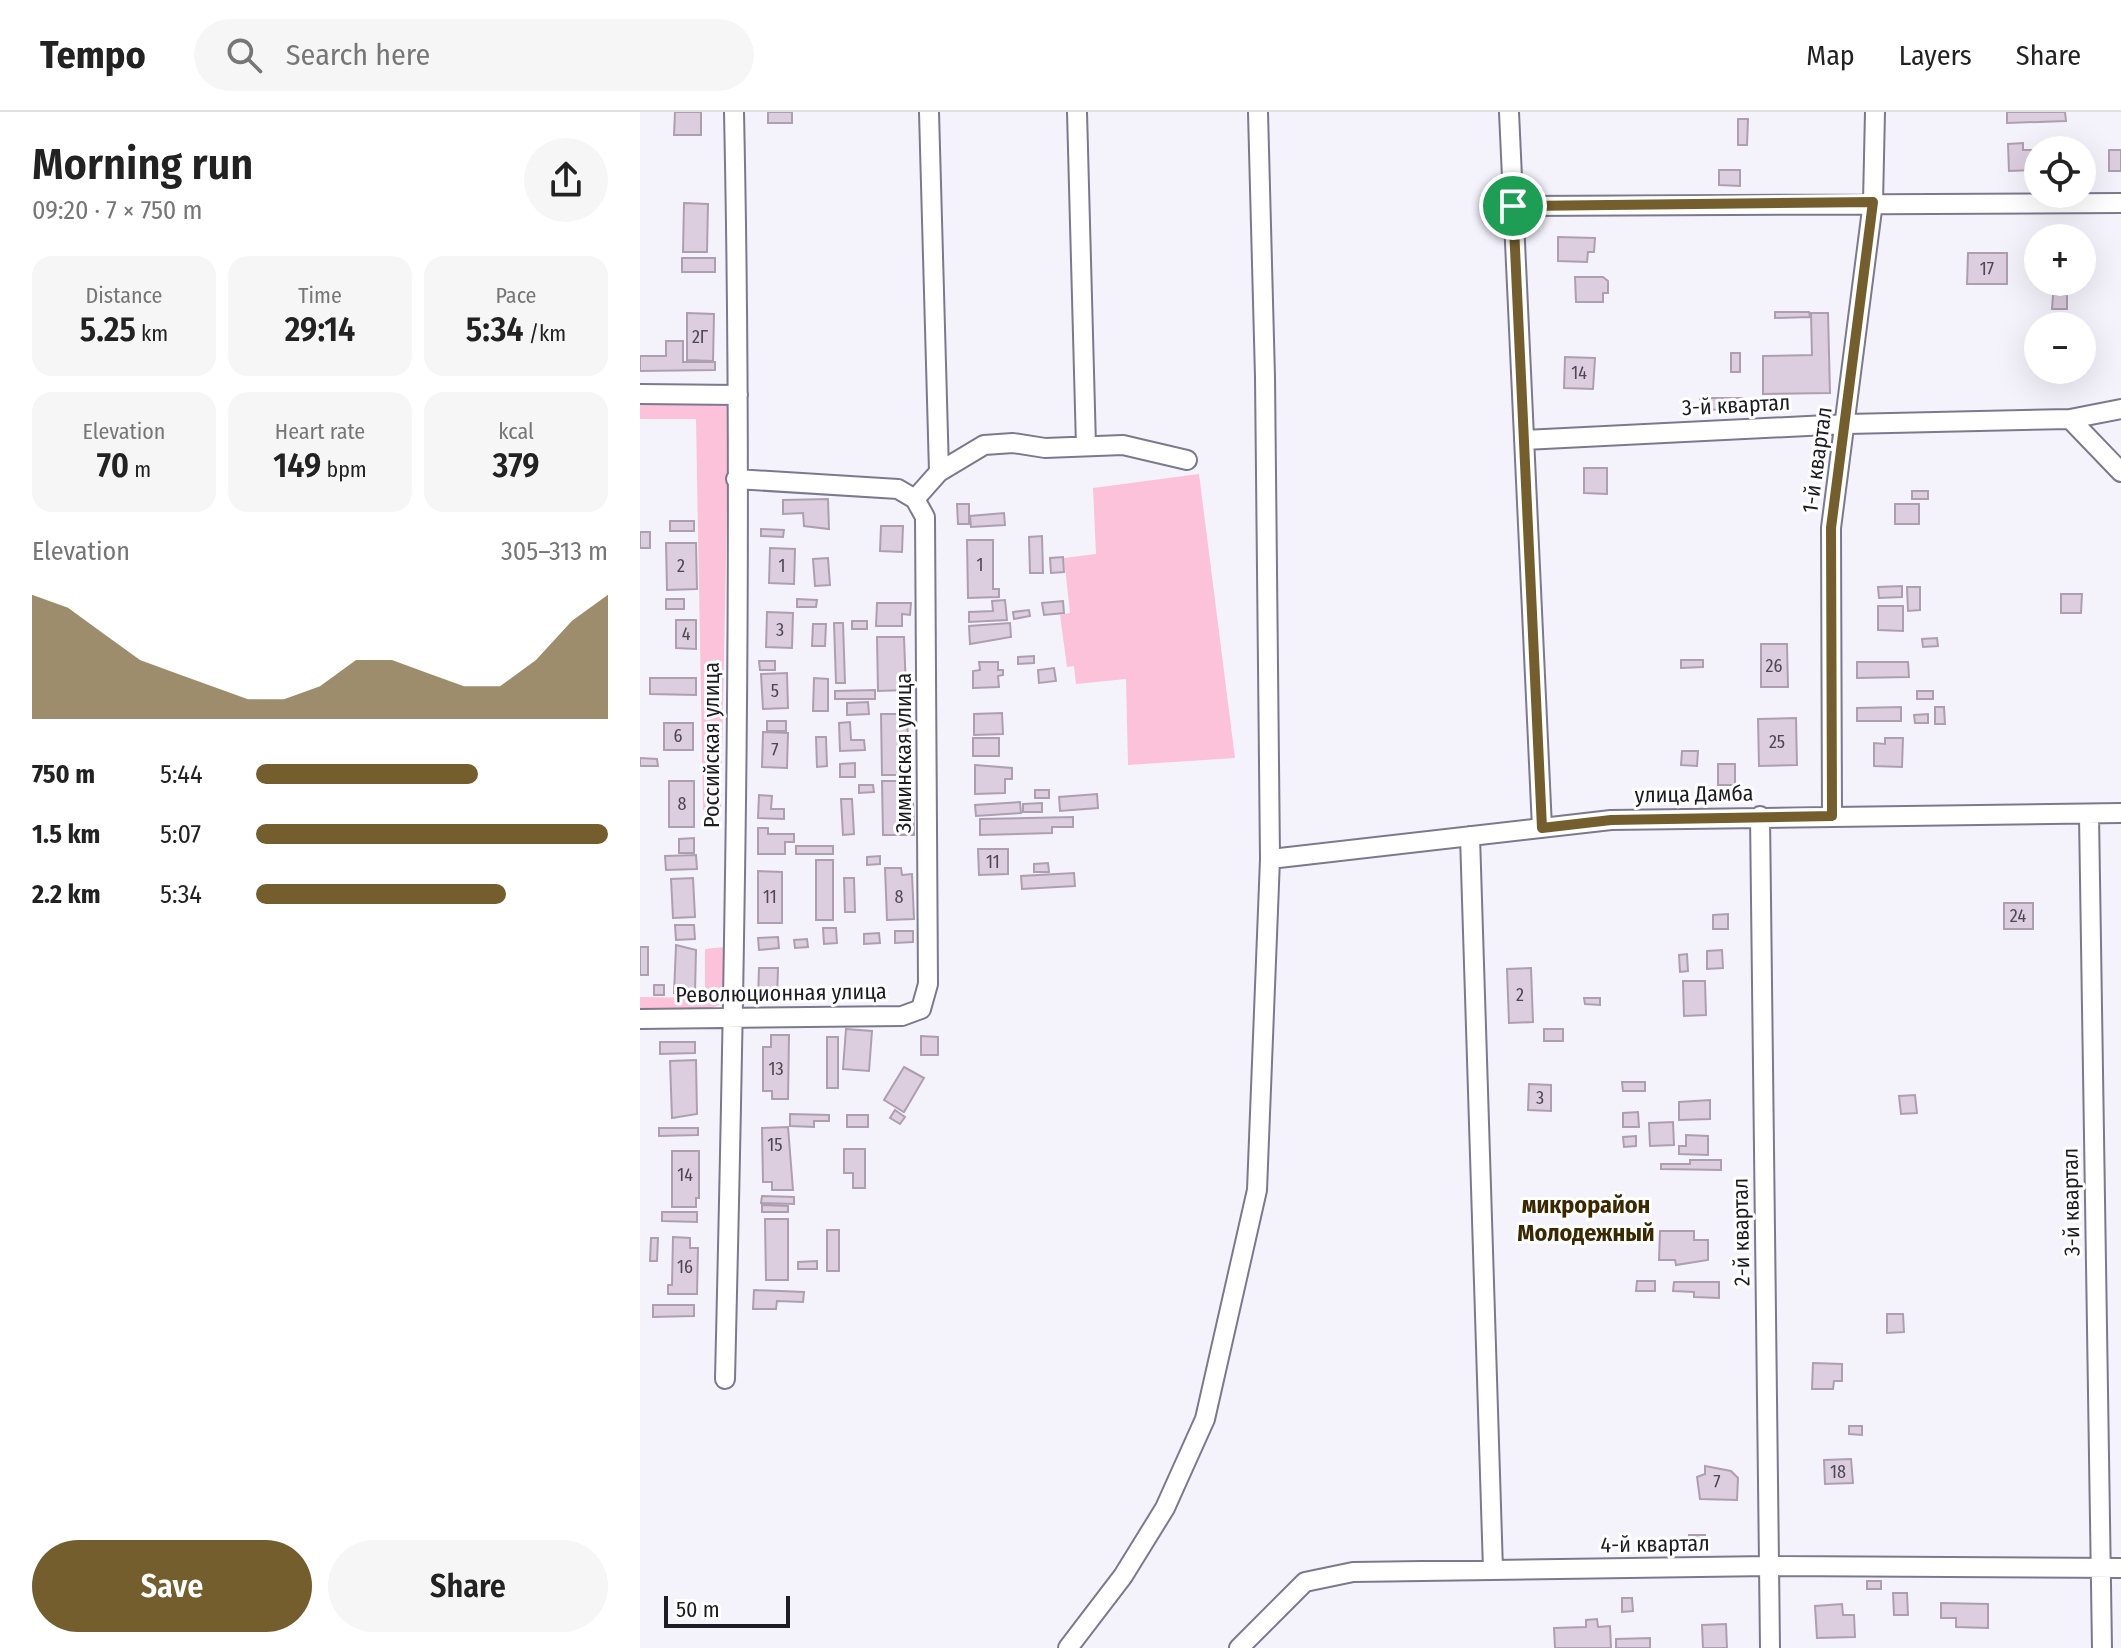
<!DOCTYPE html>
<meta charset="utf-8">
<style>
:root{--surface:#fff;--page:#f6f6f6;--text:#222;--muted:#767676;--line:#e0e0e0;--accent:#755e2e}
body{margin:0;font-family:"Fira Sans Condensed",sans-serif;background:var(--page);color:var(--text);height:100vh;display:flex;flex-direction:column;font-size:30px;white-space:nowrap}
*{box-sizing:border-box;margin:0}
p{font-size:26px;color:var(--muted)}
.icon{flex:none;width:44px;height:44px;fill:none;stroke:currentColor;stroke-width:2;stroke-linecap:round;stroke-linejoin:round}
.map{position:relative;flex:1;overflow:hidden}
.sheet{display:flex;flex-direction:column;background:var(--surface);width:640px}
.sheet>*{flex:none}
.fabs{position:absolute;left:1384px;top:24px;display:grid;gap:16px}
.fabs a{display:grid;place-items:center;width:72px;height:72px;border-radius:50%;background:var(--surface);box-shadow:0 8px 32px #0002;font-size:40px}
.scale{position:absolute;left:24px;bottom:20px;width:126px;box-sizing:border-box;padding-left:8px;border:4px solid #1d1c23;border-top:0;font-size:22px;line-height:28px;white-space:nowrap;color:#1d1c23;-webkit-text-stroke:6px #fff;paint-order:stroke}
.pin{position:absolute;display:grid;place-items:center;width:68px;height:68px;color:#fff;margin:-34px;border:4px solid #fff;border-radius:50%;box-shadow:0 2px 8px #0007}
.round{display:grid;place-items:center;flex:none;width:84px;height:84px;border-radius:42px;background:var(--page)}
.head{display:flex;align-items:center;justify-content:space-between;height:136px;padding:0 32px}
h1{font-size:44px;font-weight:600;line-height:60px}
.figures{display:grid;grid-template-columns:repeat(3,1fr);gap:12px;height:136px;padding:8px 32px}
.figures div{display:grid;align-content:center;border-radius:20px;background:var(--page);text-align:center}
.figures b{font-size:34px;font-weight:600}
.figures small{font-size:22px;font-weight:400}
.figures p{font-size:22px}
.chart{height:224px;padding:16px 32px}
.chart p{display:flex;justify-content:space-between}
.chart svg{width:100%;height:144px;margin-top:8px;fill:var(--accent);opacity:.7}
.cta{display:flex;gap:16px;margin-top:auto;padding:16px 32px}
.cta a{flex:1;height:92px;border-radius:48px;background:var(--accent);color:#fff;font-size:32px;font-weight:600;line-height:92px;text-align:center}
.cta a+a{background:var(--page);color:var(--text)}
ul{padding:0 32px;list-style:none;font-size:26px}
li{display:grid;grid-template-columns:128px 96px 1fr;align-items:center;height:60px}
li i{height:20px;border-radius:10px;background:var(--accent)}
header{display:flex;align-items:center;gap:48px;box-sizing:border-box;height:112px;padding:0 40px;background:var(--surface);border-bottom:2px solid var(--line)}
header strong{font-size:38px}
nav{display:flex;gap:44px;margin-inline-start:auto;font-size:28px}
.search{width:560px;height:72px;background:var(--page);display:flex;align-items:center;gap:20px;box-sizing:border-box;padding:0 28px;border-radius:44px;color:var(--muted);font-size:30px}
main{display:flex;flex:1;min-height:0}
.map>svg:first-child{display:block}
</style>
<header>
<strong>Tempo</strong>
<div class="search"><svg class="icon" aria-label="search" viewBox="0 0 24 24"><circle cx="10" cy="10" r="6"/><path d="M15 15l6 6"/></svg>Search here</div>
<nav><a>Map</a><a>Layers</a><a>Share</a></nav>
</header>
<main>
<section class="sheet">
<div class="head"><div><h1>Morning run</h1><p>09:20 · 7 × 750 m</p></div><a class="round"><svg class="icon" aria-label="share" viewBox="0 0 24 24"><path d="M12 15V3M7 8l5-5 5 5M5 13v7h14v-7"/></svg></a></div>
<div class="figures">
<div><p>Distance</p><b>5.25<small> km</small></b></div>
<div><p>Time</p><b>29:14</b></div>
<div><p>Pace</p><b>5:34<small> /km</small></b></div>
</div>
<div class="figures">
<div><p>Elevation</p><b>70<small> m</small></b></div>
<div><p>Heart rate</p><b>149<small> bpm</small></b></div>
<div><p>kcal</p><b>379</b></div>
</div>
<div class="chart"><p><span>Elevation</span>305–313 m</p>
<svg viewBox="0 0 160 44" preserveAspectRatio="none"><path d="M0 44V6L10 10L20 18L30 26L40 30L50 34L60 38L70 38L80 34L90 26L100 26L110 30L120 34L130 34L140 26L150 14L160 6V44z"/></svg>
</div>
<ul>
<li><b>750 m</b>5:44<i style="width:63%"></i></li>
<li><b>1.5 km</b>5:07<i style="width:100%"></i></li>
<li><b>2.2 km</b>5:34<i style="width:71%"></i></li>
</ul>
<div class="cta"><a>Save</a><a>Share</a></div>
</section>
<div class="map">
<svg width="1481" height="1536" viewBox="0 0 1481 1536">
<rect width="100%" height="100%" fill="#f4f3fc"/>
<path fill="#fbc2d9" d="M 0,291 L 89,291 L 81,697 L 63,698 L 56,307 L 0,307 Z
M 559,362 L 595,646 L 488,653 L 486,567 L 436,572 L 434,554 L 427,555 L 420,503 L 430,501 L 424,446 L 456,442 L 453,376 Z
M 84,835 L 85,881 L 80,893 L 67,897 L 0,897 L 0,885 L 65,886 L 65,837 Z"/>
<path fill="#dccddf" stroke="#ae9fb0" stroke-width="2" d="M 35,0 L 61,0 L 61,23 L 34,23 Z
M 128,0 L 152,0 L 152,11 L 128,11 Z
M 1367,0 L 1425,0 L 1426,9 L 1367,11 Z
M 1098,7 L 1108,7 L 1107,33 L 1098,33 Z
M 1383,31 L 1383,38 L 1395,38 L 1396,58 L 1369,59 L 1368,32 Z
M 1469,38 L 1481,38 L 1481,59 L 1469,59 Z
M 1079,58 L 1100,58 L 1100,74 L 1079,73 Z
M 44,91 L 68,92 L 67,140 L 43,140 Z
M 918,125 L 955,126 L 954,140 L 948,140 L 947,150 L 918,149 Z
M 1328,141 L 1367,141 L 1367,172 L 1327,172 Z
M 42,146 L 75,146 L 75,160 L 42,160 Z
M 935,165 L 963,165 L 968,169 L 968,181 L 963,181 L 963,190 L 936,190 Z
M 1413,183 L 1427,183 L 1427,197 L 1412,197 Z
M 1135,200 L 1169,200 L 1170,205 L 1135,206 Z
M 47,201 L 74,202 L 73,249 L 47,248 Z
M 1171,201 L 1188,201 L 1190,281 L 1123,282 L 1123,244 L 1172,243 Z
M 26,229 L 43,229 L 43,250 L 75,250 L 75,258 L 0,259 L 0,244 L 26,244 Z
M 1091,241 L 1100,241 L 1100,260 L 1091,260 Z
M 925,245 L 955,246 L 953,277 L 924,276 Z
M 1060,286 L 1103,286 L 1103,297 L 1060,298 Z
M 944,356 L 967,356 L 967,382 L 944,381 Z
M 1272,379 L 1288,379 L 1288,387 L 1272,387 Z
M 188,387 L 189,417 L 164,414 L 163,401 L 143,402 L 143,388 Z
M 317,392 L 329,392 L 329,412 L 318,412 Z
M 1255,392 L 1279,392 L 1279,412 L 1255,412 Z
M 364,401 L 365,413 L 331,415 L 330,404 Z
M 30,409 L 54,409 L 54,419 L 30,419 Z
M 241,414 L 263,414 L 262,440 L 240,439 Z
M 121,417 L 144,418 L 143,425 L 121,424 Z
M 0,420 L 10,420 L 10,436 L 0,436 Z
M 402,424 L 403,461 L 390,461 L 389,425 Z
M 327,428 L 353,428 L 353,477 L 359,477 L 359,485 L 328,486 Z
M 26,431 L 56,431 L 57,477 L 27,478 Z
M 130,436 L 155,437 L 154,472 L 129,471 Z
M 423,445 L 424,460 L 411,461 L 410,446 Z
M 188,446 L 190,473 L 175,474 L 173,447 Z
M 1262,474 L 1262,485 L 1239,486 L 1238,475 Z
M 1267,475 L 1280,475 L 1280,498 L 1268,499 Z
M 1421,482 L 1442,482 L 1441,501 L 1421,501 Z
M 26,487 L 44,487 L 44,497 L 26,497 Z
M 157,487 L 177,488 L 176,495 L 157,495 Z
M 365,488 L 367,508 L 329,510 L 329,500 L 353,499 L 352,489 Z
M 423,489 L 424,501 L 404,503 L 402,491 Z
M 237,491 L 271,491 L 270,503 L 262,502 L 262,514 L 236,514 Z
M 1238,494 L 1263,494 L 1263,519 L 1238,518 Z
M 389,498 L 390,504 L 374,507 L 373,500 Z
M 127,500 L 153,501 L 152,536 L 126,535 Z
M 36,508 L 56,508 L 56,537 L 36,536 Z
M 212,509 L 227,509 L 227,517 L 212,517 Z
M 194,511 L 203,511 L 205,571 L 196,571 Z
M 370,511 L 371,525 L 330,532 L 329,514 Z
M 173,512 L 186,512 L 185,534 L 172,534 Z
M 237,525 L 264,525 L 266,578 L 238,579 Z
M 1297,526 L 1298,534 L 1283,535 L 1282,527 Z
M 1121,532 L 1147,532 L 1148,575 L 1121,575 Z
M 394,544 L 394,551 L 378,552 L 378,545 Z
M 1041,548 L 1063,548 L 1063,555 L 1041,556 Z
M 119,549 L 135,549 L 135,558 L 120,558 Z
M 339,550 L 358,550 L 358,558 L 363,558 L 363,563 L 358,564 L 359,575 L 333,576 L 333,559 L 340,558 Z
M 1217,550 L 1268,550 L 1269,565 L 1217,566 Z
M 414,556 L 416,569 L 399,571 L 398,558 Z
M 147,561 L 148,596 L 123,597 L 121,562 Z
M 10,566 L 56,566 L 56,583 L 10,582 Z
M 174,566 L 188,567 L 188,599 L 173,599 Z
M 235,578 L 235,587 L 195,587 L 195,579 Z
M 1277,579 L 1293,579 L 1293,587 L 1277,587 Z
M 228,590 L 229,602 L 207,603 L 207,591 Z
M 1261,595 L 1261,609 L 1217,609 L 1217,596 Z
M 1295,595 L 1304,595 L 1305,612 L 1295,612 Z
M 362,601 L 363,622 L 334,623 L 334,602 Z
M 241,602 L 267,602 L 269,663 L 242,663 Z
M 1288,602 L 1288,611 L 1275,611 L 1274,603 Z
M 1156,606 L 1157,653 L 1119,654 L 1118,607 Z
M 127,609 L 146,609 L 146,619 L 127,619 Z
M 210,610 L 211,628 L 224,628 L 225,638 L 200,639 L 199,611 Z
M 24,611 L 53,611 L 53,638 L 24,638 Z
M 123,620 L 148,621 L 147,656 L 122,655 Z
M 176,625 L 186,625 L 187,654 L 177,655 Z
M 333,626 L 359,626 L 359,644 L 333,644 Z
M 1245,626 L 1263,626 L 1262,655 L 1234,654 L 1234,631 L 1245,632 Z
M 1042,639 L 1058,639 L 1057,654 L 1041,653 Z
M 0,646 L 17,647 L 18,654 L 0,654 Z
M 215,651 L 215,665 L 200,665 L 200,652 Z
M 1078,652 L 1095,652 L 1095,673 L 1078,673 Z
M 335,653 L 372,656 L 372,667 L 365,667 L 365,681 L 335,682 Z
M 29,669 L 54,669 L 54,715 L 29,715 Z
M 242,669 L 259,669 L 260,686 L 273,686 L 274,723 L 243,723 Z
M 219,673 L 233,673 L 234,680 L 219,681 Z
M 395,678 L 409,678 L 409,686 L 395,686 Z
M 457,682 L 458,696 L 420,699 L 419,685 Z
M 119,683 L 132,684 L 131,697 L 144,697 L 144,707 L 118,706 Z
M 201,687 L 212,687 L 214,722 L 203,723 Z
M 380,690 L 381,701 L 336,704 L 335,693 Z
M 402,691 L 402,700 L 383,700 L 383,692 Z
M 433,705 L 433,715 L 412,715 L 412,721 L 340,723 L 340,707 Z
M 118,716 L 128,716 L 128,722 L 154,722 L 154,730 L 145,730 L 145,742 L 118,742 Z
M 54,726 L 54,741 L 39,741 L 39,727 Z
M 156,734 L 193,734 L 193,742 L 156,742 Z
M 338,737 L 368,737 L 368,762 L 339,763 Z
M 56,743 L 57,757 L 26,758 L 25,744 Z
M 240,744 L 240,752 L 227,753 L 227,745 Z
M 176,748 L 193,748 L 193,808 L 176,808 Z
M 408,751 L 409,760 L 394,760 L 394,752 Z
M 245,756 L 261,756 L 262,763 L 272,762 L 274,807 L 247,808 Z
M 118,759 L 142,760 L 142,811 L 118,811 Z
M 434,761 L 435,774 L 382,777 L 381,764 Z
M 53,766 L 55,805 L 33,806 L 31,767 Z
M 204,766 L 214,766 L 215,800 L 205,800 Z
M 1364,791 L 1393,791 L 1393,817 L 1364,817 Z
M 1088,802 L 1088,817 L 1073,817 L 1073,803 Z
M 35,813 L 54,813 L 55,827 L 36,828 Z
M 183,816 L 196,816 L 197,831 L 184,832 Z
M 255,819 L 273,819 L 273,830 L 255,831 Z
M 239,821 L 240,831 L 224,832 L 224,822 Z
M 138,825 L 139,836 L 119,838 L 118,826 Z
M 167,827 L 168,835 L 155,836 L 154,828 Z
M 36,833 L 56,838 L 55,881 L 34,881 Z
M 0,835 L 8,835 L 8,863 L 0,863 Z
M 1082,838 L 1083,856 L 1067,857 L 1067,839 Z
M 1047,842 L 1048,859 L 1040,860 L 1039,843 Z
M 119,856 L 138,856 L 137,887 L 118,887 Z
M 891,856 L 893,910 L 869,911 L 867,857 Z
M 1043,869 L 1065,869 L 1066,903 L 1044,904 Z
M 14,873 L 24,873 L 24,883 L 14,883 Z
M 944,886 L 960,886 L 960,893 L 945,892 Z
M 206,917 L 232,919 L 229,959 L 203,957 Z
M 904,917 L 923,917 L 923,929 L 904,929 Z
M 131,923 L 149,923 L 148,987 L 132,987 L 132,979 L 123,979 L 123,935 L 131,935 Z
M 281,924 L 298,925 L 298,943 L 281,943 Z
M 187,925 L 198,925 L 198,976 L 187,976 Z
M 20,930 L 55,930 L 55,941 L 20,942 Z
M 56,948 L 57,1002 L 32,1006 L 30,949 Z
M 264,955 L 284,966 L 264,1000 L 244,988 Z
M 982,970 L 1005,970 L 1005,979 L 983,979 Z
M 889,972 L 911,973 L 911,999 L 888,998 Z
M 1275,983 L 1277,1001 L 1261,1002 L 1259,984 Z
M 1070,988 L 1070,1007 L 1039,1008 L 1039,990 Z
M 255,998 L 265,1005 L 260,1012 L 250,1006 Z
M 998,1000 L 999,1015 L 983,1015 L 983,1001 Z
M 150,1002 L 189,1003 L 189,1009 L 174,1009 L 174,1015 L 150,1014 Z
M 207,1003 L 228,1003 L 228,1015 L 207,1015 Z
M 1033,1010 L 1034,1033 L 1010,1034 L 1009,1011 Z
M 148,1015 L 153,1078 L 132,1078 L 132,1070 L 123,1070 L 122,1016 Z
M 19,1016 L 58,1016 L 58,1023 L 19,1024 Z
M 1046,1023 L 1068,1024 L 1068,1043 L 1039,1042 L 1039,1034 L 1046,1034 Z
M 996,1024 L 996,1034 L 984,1035 L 983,1025 Z
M 204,1037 L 225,1037 L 225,1076 L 213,1076 L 213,1061 L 204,1061 Z
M 32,1039 L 59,1039 L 59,1086 L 56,1086 L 56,1095 L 32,1095 Z
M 1050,1048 L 1081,1048 L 1081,1058 L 1021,1057 L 1021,1052 L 1050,1052 Z
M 122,1084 L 154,1085 L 154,1092 L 121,1091 Z
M 122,1093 L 148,1094 L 148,1100 L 122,1100 Z
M 22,1100 L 57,1100 L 57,1110 L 22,1109 Z
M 125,1107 L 148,1107 L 148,1168 L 126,1168 Z
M 187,1118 L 199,1118 L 199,1159 L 187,1159 Z
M 1020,1119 L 1054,1119 L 1054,1128 L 1068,1128 L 1068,1148 L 1036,1153 L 1035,1148 L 1019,1148 Z
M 33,1125 L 50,1126 L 50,1136 L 58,1136 L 57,1182 L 28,1182 L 28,1173 L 32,1173 Z
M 11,1126 L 18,1126 L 17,1149 L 10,1149 Z
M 177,1149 L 177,1157 L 158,1157 L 158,1150 Z
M 997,1169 L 1015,1169 L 1015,1179 L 996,1179 Z
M 1034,1170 L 1079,1170 L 1079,1186 L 1054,1185 L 1054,1180 L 1033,1179 Z
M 114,1178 L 164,1180 L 163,1190 L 137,1189 L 136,1197 L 113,1197 Z
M 13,1193 L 54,1193 L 54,1204 L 13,1205 Z
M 1247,1202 L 1263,1202 L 1264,1220 L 1247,1221 Z
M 1173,1251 L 1202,1252 L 1202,1269 L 1194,1269 L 1193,1277 L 1172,1277 Z
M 1209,1314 L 1222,1314 L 1222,1323 L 1209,1322 Z
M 1211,1347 L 1213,1371 L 1185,1372 L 1184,1348 Z
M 1065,1354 L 1091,1359 L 1098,1366 L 1097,1388 L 1060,1387 L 1057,1365 L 1065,1362 Z
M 1049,1423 L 1065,1423 L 1066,1430 L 1050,1431 Z
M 1227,1469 L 1241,1469 L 1241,1477 L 1227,1477 Z
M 1253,1481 L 1267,1481 L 1268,1503 L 1254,1503 Z
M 982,1486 L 992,1486 L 993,1499 L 982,1500 Z
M 1301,1491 L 1348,1492 L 1348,1516 L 1316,1515 L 1316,1506 L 1301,1506 Z
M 1202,1492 L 1203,1503 L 1214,1503 L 1215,1525 L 1177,1526 L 1175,1494 Z
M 957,1507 L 958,1515 L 970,1514 L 971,1536 L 915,1536 L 914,1516 L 946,1515 L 946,1508 Z
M 1086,1512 L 1087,1536 L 1063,1536 L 1062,1513 Z
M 1010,1526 L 1010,1536 L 976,1536 L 976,1527 Z"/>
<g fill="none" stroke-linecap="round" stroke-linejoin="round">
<defs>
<path id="minor" d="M 437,0 L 446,334
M 869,0 L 902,716
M 873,94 L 1481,91
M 0,282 L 98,283
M 1430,307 L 1481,297
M 884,328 L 1207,312 L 1430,307 L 1481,360
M 299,360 L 344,333 L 373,331 L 405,336 L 483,333 L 547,348
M 275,387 L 299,360 L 289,0
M 1449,703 L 1462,1536
M 1120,704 L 1130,1536
M 1192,704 L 1191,416 L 1233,90 L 1235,0
M 830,724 L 853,1458
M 630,747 L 971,708 L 1481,701
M 0,907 L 262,904 L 281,897 L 288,872 L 285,405 L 275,387 L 258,377 L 96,367
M 85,1267 C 95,845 103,422 94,0
M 428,1536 L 483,1464 L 525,1396 L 565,1307 L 617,1078 L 630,747 L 625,265 L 618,0
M 599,1536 L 665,1470 L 713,1460 L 1129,1454 L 1481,1456"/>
</defs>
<use href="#minor" stroke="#7b798c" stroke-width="22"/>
<use href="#minor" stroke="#fff" stroke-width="18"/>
</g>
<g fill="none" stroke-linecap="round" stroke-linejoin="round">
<defs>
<path id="route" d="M 1233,90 L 1191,416 L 1192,704 L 971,708 L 902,716 L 873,94 Z"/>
</defs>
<use href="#route" stroke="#fff" stroke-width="16"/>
<use href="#route" stroke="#755e2e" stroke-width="10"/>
</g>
<g text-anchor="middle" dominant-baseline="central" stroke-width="6" stroke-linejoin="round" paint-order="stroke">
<g font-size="18" fill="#4d4852">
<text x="1347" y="157">17</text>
<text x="60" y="225">2Г</text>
<text x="939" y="261">14</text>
<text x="340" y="453">1</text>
<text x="41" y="454">2</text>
<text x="142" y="454">1</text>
<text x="140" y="518">3</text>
<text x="46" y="522">4</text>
<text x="1134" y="554">26</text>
<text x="135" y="579">5</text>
<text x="38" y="624">6</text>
<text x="1137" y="630">25</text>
<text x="135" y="638">7</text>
<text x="42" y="692">8</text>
<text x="353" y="750">11</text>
<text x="130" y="785">11</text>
<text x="259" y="785">8</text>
<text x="1378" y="804">24</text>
<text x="880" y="883">2</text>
<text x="136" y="957">13</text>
<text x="900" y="986">3</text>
<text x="135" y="1033">15</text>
<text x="45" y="1063">14</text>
<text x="45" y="1155">16</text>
<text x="1198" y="1360">18</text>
<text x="1077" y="1370">7</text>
</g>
<g font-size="22" fill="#1d1c23" stroke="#fff">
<text transform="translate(1096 293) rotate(-3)">3-й квартал</text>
<text transform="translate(1177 348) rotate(-82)">1-й квартал</text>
<text transform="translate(71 633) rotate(-90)">Российская улица</text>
<text transform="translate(263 641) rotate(-90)">Зиминская улица</text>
<text transform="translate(1054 682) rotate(-1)">улица Дамба</text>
<text transform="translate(141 881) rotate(-1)">Революционная улица</text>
<text transform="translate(1431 1090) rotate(-91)">3-й квартал</text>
<text transform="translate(1101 1120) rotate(-91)">2-й квартал</text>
<text transform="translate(1015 1432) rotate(-1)">4-й квартал</text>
</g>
<g font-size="24" font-weight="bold" fill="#3a2900" stroke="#fff">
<text x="946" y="1093">микрорайон<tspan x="946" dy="28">Молодежный</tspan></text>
</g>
</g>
</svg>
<div class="fabs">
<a><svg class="icon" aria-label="locate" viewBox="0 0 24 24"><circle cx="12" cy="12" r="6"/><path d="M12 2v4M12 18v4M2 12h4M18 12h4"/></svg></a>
<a>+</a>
<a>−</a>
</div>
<div class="scale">50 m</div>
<div class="pin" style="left:873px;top:94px;background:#1e9e55"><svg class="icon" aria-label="arrive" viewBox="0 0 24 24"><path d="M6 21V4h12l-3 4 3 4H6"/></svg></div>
</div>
</main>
